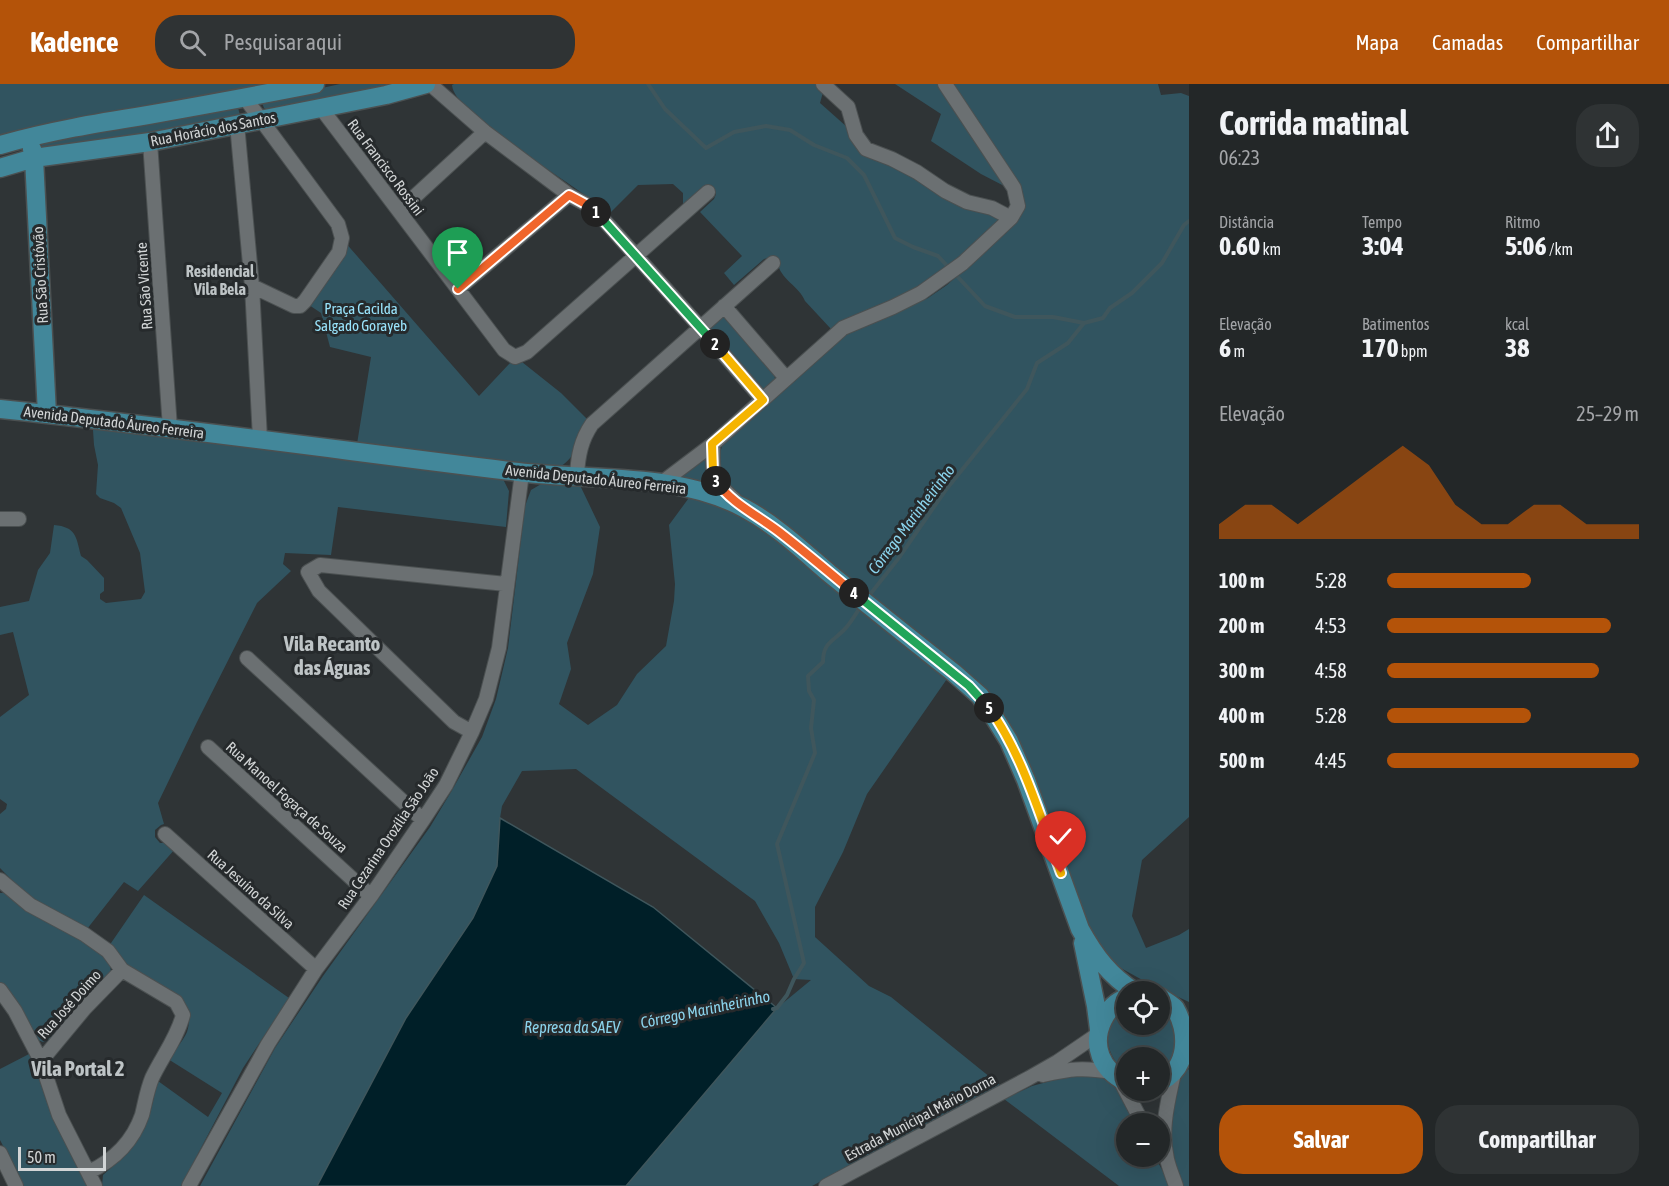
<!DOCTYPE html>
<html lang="pt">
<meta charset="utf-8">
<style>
:root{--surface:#232728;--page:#2f3334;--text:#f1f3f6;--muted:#a3a5a8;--line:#404445;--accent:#b45309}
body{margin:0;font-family:"Asap Condensed",sans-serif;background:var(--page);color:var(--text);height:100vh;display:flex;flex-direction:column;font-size:22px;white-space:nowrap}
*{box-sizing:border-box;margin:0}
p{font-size:20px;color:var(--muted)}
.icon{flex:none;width:33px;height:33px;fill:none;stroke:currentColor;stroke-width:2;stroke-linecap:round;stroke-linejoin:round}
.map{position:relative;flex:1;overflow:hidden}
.panel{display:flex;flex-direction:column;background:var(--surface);width:480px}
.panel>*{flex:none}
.controls{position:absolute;left:1116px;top:897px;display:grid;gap:12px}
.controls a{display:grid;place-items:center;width:54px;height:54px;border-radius:50%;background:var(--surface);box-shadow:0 6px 24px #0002,0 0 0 2px var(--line);font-size:30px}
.scale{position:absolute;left:18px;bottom:15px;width:88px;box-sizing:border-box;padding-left:6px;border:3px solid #d2d5d6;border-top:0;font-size:16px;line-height:21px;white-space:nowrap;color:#d2d5d6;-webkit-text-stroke:4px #262a2c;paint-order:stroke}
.pin{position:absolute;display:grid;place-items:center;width:51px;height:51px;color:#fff;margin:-62px -26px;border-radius:50% 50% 50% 0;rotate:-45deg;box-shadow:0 0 6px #0007}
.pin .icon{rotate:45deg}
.km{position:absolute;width:30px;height:30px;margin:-15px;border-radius:50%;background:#222;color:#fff;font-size:16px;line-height:30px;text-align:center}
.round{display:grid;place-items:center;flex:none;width:63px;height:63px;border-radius:24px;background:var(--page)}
.summary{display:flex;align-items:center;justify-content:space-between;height:102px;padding:0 30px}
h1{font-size:33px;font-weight:700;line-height:45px}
.stats{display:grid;grid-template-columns:repeat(3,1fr);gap:9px;height:102px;padding:6px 30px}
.stats div{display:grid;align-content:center}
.stats b{font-size:26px;font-weight:700}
.stats small{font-size:16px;font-weight:400}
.stats p{font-size:16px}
.chart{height:168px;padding:12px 30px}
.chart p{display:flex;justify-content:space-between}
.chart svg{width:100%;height:108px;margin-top:6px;fill:var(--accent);opacity:.7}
.primary-button{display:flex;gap:12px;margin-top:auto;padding:12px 30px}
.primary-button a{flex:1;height:69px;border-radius:24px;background:var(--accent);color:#fff;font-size:24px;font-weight:700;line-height:69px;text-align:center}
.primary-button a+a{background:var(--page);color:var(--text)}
ul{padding:0 30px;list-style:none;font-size:20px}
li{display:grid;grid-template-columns:96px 72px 1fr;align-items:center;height:45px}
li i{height:15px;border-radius:8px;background:var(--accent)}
header{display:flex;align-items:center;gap:36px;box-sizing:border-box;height:84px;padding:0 30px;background:var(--accent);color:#fff}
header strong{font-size:28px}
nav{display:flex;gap:33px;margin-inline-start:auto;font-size:21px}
.search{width:420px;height:54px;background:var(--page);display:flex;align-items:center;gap:15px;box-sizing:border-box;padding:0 21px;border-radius:24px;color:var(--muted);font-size:22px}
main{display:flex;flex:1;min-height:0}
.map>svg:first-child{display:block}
</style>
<header>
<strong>Kadence</strong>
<div class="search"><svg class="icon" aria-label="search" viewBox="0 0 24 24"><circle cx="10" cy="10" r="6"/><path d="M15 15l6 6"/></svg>Pesquisar aqui</div>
<nav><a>Mapa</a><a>Camadas</a><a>Compartilhar</a></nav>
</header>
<main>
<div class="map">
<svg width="1189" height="1102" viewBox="0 0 1189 1102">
<rect width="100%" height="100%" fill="#2f3436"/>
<path fill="#315460" d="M 0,0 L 290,0 L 0,52 Z
M 340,0 L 397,0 L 271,27 L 264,24 L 262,19 L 268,16 Z
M 454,0 L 823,0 L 825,1 L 820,19 L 856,51 L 866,65 L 1005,131 L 960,175 L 915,206 L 892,219 L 840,238 L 831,245 L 805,217 C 800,203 779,194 778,179 L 772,173 L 764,175 L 734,201 L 724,189 L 742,172 L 700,128 L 714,115 L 716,110 L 709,103 L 683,122 L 683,109 L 673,100 L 638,101 L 609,130 C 582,103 454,33 452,1 Z
M 895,0 L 942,0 L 1008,104 L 981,90 L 931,57 L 941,30 Z
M 955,0 L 1158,0 L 1161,11 L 1181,9 L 1189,12 L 1189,733 L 1142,776 L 1132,832 L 1146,864 L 1179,851 L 1189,845 L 1189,918 L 1146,898 L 1108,877 L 1096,861 L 972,598 L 892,527 L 859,505 L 731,405 L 720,391 L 718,377 L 722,362 L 848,249 L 928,214 L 947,201 L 967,183 L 1022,122 L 954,4 Z
M 233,21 L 238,24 L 240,31 L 237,34 L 45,65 L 42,63 L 41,57 Z
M 344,157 L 479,312 L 510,279 L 516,280 L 522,278 L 561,309 L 588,336 C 581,354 577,372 560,383 L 357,360 L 371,273 L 330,263 L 321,229 L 309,221 Z
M 724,232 L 774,289 L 775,295 L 764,305 L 760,305 L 709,246 L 708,241 Z
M 96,343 L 502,393 L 509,407 L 506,443 L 338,423 L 331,471 L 285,469 L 283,480 L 291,487 L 257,519 L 197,638 L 158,719 L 164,740 L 161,741 L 155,746 L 155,753 L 160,759 L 168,759 L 175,765 L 138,807 L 124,798 L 87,845 L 32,817 L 0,784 L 0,730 L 6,725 L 7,720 L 0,715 L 0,633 L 29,611 L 13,548 L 0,551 L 0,523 L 29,517 L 38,486 L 50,469 L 54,441 C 76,443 76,452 81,472 L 87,476 L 104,494 L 104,507 L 100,510 L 100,515 L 106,519 L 141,515 L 145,508 L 140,469 L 121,424 L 114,419 L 100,414 L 96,410 L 98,381 L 94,361 L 93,346 Z
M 699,375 L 706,375 L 707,389 L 713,403 L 673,394 Z
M 548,396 L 578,397 L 600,443 L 593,490 L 567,559 L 571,585 L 559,620 L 588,641 L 617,621 L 637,590 L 666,562 L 674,517 L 675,500 L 669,441 L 691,411 L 742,429 L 949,592 L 867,710 L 843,768 L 815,823 L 815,853 L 869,902 L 891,913 L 1001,1002 L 812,1102 L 626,1102 L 777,924 L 811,896 L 794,895 L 779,859 L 755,817 L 576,685 L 522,687 L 502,722 L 500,734 L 497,782 L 473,834 L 406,934 L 317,1102 L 200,1102 L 275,964 L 323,892 L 430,743 L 451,708 L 482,653 L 496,615 L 508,564 L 525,422 L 531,406 Z
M 0,809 L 7,809 L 84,855 L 110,878 L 111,890 L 81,918 L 51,956 L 43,958 L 35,955 L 17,922 L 0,899 Z
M 144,811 L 289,914 L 243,984 L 181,1102 L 102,1102 L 103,1091 C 121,1075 138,1057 148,1034 C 153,1023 154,1009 158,997 L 208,1033 L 222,1009 L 168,975 C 174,967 183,957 187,948 C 199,910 150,899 128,882 C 121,876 116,867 109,862 Z
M 1160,922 L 1174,933 L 1179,970 L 1160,990 L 1160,974 L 1126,974 L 1126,988 C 1103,970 1101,942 1126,924 L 1126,940 L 1160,940 Z
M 31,969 L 45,1013 L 54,1035 L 88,1102 L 24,1102 L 0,1056 L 0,985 Z
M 1189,985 L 1189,1102 L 1182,1102 L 1172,1074 L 1170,1043 L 1178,1003 L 1182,990 Z
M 1073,991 C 1080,991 1087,990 1093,991 C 1118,994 1127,1020 1138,1039 L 1126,1040 L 1126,1072 L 1155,1073 L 1171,1102 L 1119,1102 L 1004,1015 L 1032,1002 Z"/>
<path fill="#001f28" stroke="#3f565c" stroke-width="1.5" d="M 500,734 L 653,823 L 777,924 L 626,1102 L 317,1102 L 406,934 L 473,834 L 497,782 Z"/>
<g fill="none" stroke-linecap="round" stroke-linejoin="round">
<path stroke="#3f565c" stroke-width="4" d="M 648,0 L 665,25 L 706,64 L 734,48 L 766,42 L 790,46 L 814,61 L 847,74 L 864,91 L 895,154 L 913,163 L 938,172 L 950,185
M 955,190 L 985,222 L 1015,233 L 1053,233 L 1084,239
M 868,513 L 898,475 L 945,407 L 1027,305 L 1037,279 L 1068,259 L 1084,239 L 1103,234 L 1110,224 L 1132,209 L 1162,179 L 1184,141 L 1189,137
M 773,925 L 777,924 L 787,911 L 794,895 L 804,879 L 777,760 L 815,669 L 811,644 L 814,616 L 809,607 L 808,592 L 823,578 C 823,559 832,558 844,546 C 851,539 856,529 862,521"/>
<defs>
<path id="minor" d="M 430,0 L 485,48 L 569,111 L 593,124 L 700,243 L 763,316
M 823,0 L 848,23 L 856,51 L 866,65 L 892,75 L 917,88 L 945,107 L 967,118 L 992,124 L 1011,134
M 245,14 L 338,140 L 342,154 L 339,168 L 305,217 L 300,222 L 294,222 L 252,202
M 321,24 L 504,266 L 515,273 L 527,268 L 708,108
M 237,40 L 252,202 L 260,355
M 150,58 L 170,344
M 399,127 L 485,48
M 458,205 L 569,111
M 724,222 L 786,294
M 713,360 C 713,392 710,394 735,416
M 577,391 C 578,372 581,356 592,340 L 773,179
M 660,400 L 713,360 L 843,244 L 893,223 L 921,209 L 963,179 L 1011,134 L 1018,122 L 1014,104 L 945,0
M 0,435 L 19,435
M 247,574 L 423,736
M 472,648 L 454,638 L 319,507 L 308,488 L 320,481 L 506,500
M 208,663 L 371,812
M 165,750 L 316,885
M 0,796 L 30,821 L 84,850 L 108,867 L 122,886 L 176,918 L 183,931 C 177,954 162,973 152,994 C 147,1006 145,1019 142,1031 C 133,1057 114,1076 89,1088
M 0,906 L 15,927 L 41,977 L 59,1031 L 95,1102
M 41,977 L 85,924 L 122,886
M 1174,989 C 1168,1017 1160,1045 1167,1075 C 1169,1084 1173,1093 1176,1102
M 1043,991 C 1071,985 1082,983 1111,988
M 1119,994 L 1143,1040
M 0,1069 L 16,1102
M 189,1102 L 268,960 L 316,885 L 371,812 L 423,736 L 446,701 L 472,648 L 486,615 L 499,564 L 522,389
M 826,1102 L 1029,994 L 1057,978 L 1098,950"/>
<path id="major" d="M 0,61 C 49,47 98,39 148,31 C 204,21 259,11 315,0
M 32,65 L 34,74 L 47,330
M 0,84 L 34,74 L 150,58 L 386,11 L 426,0
M 0,325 C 173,343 346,367 518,388 C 592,397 677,388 744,424 C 776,441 803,467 830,490 C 871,523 912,556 954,589 L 980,612 L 991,628 L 1009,657 L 1026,696 L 1080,845 C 1095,872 1109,891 1135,908
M 1083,859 L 1096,922 L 1099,945
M 1160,913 C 1165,917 1171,920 1175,924 C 1189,949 1189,984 1160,998
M 1126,914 C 1116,917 1108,926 1103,936 C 1091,961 1101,986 1126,998"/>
</defs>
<use href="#minor" stroke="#4b5051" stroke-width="16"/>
<use href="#major" stroke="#4b5051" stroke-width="21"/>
<use href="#minor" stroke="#6b7072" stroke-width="14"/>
<use href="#major" stroke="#42879a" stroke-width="18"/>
</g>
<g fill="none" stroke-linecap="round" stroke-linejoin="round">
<defs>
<path id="split-1" d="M 458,205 L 569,111 L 593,124 L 596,128"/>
<path id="split-2" d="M 596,128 L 715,260"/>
<path id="split-3" d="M 715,260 L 763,316 L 712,360 L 713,388 L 716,397"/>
<path id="split-4" d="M 716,397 C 731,419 757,431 778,447 C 804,467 829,488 854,509"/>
<path id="split-5" d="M 854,509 L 969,602 L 989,624"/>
<path id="split-6" d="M 989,624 C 1023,671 1041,735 1061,789"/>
</defs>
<use href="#split-1" stroke="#fff" stroke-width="12"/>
<use href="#split-2" stroke="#fff" stroke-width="12"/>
<use href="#split-3" stroke="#fff" stroke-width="12"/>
<use href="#split-4" stroke="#fff" stroke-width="12"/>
<use href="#split-5" stroke="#fff" stroke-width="12"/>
<use href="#split-6" stroke="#fff" stroke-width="12"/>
<use href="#split-1" stroke="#f0652b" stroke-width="8"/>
<use href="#split-2" stroke="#22a559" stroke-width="8"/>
<use href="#split-3" stroke="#f5b400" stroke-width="8"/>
<use href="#split-4" stroke="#f0652b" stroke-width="8"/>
<use href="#split-5" stroke="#22a559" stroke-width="8"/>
<use href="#split-6" stroke="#f5b400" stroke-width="8"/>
</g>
<g text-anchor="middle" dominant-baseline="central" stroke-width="6" stroke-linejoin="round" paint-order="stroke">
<g font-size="15" fill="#d2d5d6" stroke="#262a2c">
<text transform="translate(213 45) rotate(-11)">Rua Horácio dos Santos</text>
<text transform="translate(386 83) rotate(53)">Rua Francisco Rossini</text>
<text transform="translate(40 191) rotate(-93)">Rua São Cristóvão</text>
<text transform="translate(144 202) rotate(-94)">Rua São Vicente</text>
<text transform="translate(114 338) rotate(7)">Avenida Deputado Áureo Ferreira</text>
<text transform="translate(596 395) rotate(6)">Avenida Deputado Áureo Ferreira</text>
<text transform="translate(287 713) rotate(42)">Rua Manoel Fogaça de Souza</text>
<text transform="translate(388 754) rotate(-56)">Rua Cezarina Orozília São João</text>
<text transform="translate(251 805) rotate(42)">Rua Jesuíno da Silva</text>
<text transform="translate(69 920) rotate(-48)">Rua José Doimo</text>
<text transform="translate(920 1033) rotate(-28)">Estrada Municipal Mário Dorna</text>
</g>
<g font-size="15" fill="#99e3fb" stroke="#262a2c">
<text x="361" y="224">Praça Cacilda<tspan x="361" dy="17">Salgado Gorayeb</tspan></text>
</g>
<g font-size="16" font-weight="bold" fill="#bec4c6" stroke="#262a2c">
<text x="220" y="187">Residencial<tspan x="220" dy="18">Vila Bela</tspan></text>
</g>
<g font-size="16" font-style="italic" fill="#8bd4ed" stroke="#262a2c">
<text transform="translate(911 435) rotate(-53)">Córrego Marinheirinho</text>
<text transform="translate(705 925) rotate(-12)">Córrego Marinheirinho</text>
<text x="572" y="943">Represa da SAEV</text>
</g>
<g font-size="21" font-weight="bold" fill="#bec4c6" stroke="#262a2c">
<text x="332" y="559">Vila Recanto<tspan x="332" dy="24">das Águas</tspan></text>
<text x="78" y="984">Vila Portal 2</text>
</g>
</g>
</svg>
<div class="controls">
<a><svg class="icon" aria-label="locate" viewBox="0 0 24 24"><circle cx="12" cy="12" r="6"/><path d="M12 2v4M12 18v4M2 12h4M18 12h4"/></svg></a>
<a>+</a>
<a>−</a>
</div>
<div class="scale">50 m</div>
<div class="pin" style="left:458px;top:205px;background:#1e9e55"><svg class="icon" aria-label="arrive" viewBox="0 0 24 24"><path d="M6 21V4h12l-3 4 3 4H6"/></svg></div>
<div class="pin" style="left:1061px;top:789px;background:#d93025"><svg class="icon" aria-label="check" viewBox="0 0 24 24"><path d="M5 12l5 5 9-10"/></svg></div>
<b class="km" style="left:596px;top:128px">1</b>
<b class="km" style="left:715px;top:260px">2</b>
<b class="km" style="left:716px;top:397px">3</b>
<b class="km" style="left:854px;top:509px">4</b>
<b class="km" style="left:989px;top:624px">5</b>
</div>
<section class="panel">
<div class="summary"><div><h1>Corrida matinal</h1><p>06:23</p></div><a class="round"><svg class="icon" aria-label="share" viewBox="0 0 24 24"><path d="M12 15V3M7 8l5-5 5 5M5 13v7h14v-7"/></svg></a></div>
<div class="stats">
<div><p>Distância</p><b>0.60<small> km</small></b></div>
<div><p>Tempo</p><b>3:04</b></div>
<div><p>Ritmo</p><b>5:06<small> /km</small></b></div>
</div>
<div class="stats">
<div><p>Elevação</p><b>6<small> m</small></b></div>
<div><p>Batimentos</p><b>170<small> bpm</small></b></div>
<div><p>kcal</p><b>38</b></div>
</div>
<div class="chart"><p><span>Elevação</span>25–29 m</p>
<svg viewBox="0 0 160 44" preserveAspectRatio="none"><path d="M0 44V38L10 30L20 30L30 38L40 30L50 22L60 14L70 6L80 14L90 30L100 38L110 38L120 30L130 30L140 38L150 38L160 38V44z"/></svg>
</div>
<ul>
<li><b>100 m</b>5:28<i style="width:57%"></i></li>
<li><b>200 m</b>4:53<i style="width:89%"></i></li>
<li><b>300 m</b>4:58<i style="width:84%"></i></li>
<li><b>400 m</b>5:28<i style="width:57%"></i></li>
<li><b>500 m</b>4:45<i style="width:100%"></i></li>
</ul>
<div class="primary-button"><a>Salvar</a><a>Compartilhar</a></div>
</section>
</main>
